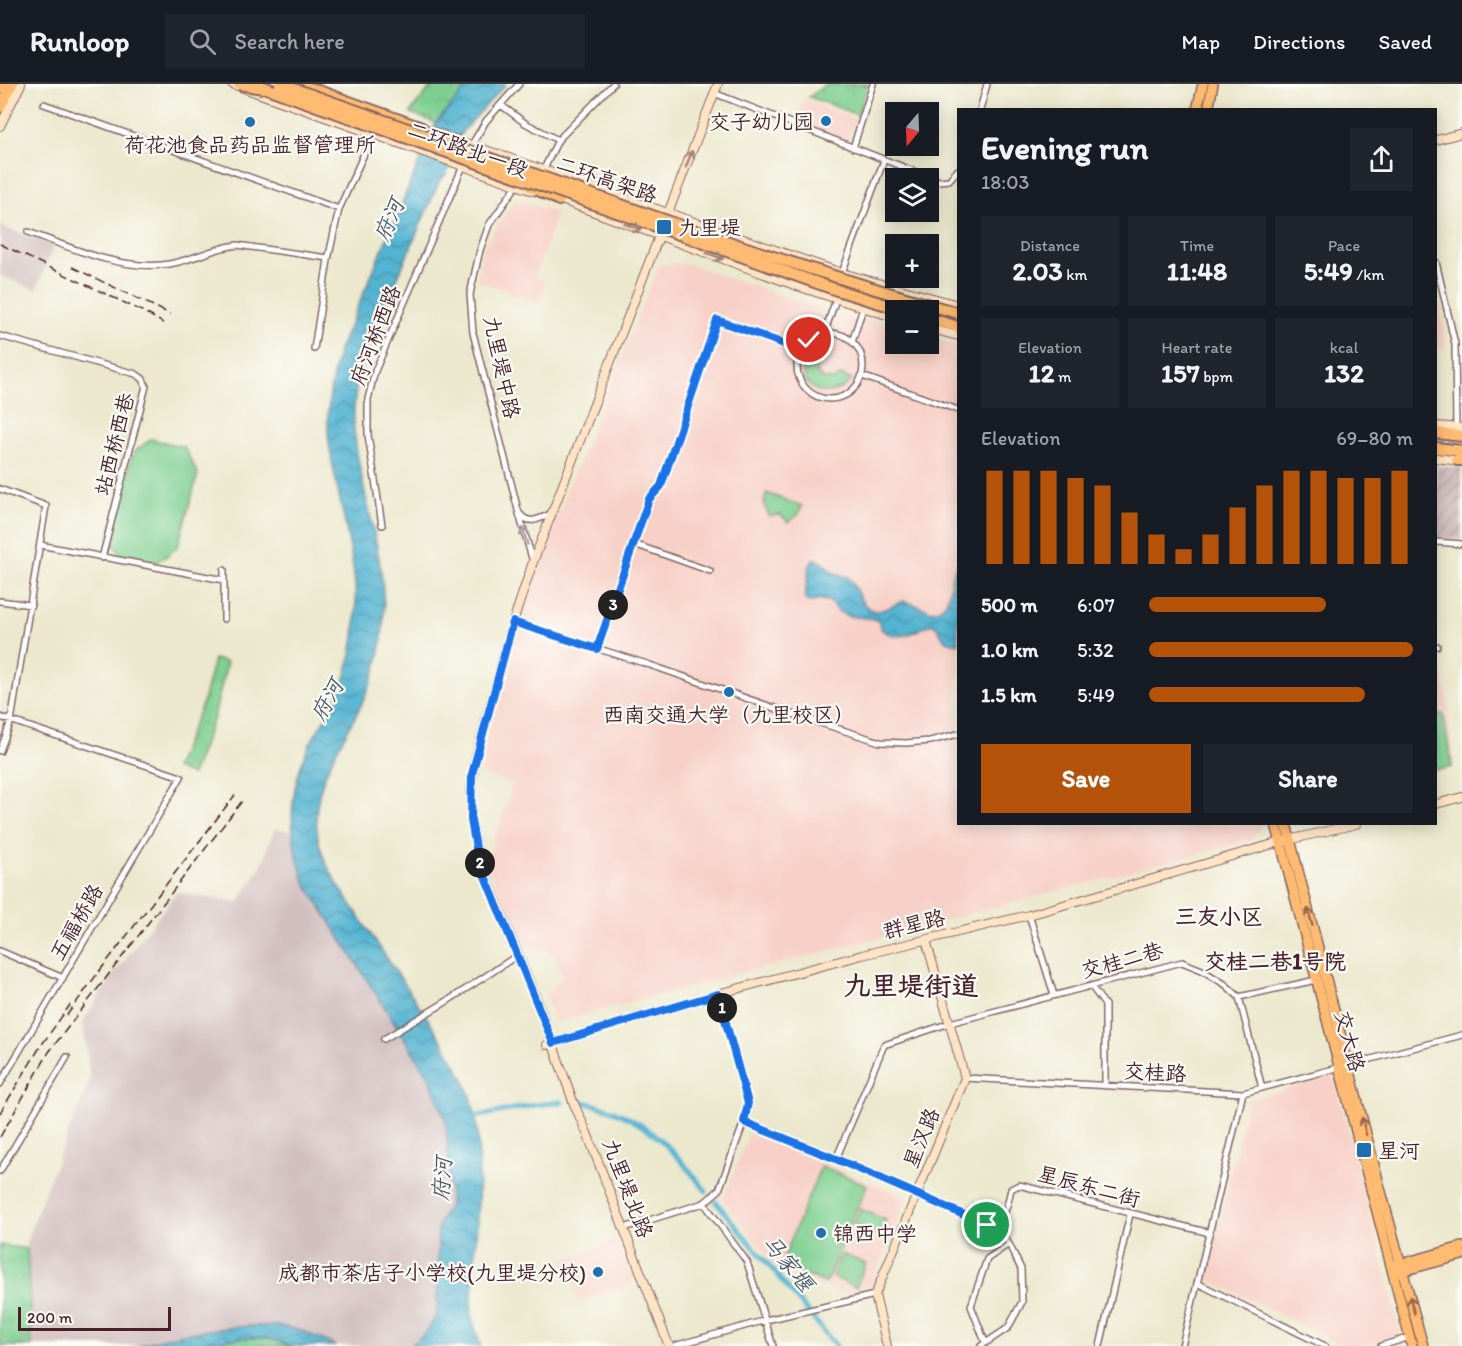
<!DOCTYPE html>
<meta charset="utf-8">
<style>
:root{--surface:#171b24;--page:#20242c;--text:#f1f3f6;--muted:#9ea1a6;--line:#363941;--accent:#b45309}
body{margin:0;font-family:Itim,"LXGW WenKai TC",sans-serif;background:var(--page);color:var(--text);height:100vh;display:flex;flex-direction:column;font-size:22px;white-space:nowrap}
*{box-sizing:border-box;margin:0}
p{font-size:20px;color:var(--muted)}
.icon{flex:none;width:33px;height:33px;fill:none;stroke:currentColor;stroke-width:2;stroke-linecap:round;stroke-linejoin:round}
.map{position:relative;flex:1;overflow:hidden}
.details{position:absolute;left:957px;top:24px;width:480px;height:717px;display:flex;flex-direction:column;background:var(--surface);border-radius:0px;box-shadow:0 3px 15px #0003}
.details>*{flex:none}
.needle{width:39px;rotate:199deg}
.buttons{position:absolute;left:885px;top:18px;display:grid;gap:12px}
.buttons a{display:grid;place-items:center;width:54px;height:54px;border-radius:0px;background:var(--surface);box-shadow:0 3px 15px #0003;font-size:30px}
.scale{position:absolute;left:18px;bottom:15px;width:153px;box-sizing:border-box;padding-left:6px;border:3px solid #4a1f2b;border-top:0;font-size:16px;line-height:21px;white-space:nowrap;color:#4a1f2b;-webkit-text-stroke:4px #fdfcf7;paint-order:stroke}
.pin{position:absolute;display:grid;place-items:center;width:51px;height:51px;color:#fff;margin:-26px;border:3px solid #fff;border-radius:50%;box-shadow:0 2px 6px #0007}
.km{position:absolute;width:30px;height:30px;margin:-15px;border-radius:50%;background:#222;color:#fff;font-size:16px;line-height:30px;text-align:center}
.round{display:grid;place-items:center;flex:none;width:63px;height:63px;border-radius:0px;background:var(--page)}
.summary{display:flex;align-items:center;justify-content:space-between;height:102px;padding:0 24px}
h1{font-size:33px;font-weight:800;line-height:45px}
.metrics{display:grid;grid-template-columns:repeat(3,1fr);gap:9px;height:102px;padding:6px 24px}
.metrics div{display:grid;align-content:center;border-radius:0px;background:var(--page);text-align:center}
.metrics b{font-size:26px;font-weight:800}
.metrics small{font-size:16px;font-weight:400}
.metrics p{font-size:16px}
.chart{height:168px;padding:12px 24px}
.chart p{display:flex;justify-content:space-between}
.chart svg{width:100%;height:108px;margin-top:6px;stroke:var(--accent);stroke-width:6}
.primary-button{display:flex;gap:12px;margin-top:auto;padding:12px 24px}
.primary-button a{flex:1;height:69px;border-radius:0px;background:var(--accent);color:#fff;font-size:24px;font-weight:800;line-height:69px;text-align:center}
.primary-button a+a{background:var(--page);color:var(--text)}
ul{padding:0 24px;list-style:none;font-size:20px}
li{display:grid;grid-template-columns:96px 72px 1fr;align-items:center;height:45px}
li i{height:15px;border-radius:8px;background:var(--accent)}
header{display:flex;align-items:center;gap:36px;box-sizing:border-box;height:84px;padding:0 30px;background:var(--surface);border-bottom:2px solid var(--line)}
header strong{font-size:28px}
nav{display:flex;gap:33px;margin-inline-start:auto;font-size:21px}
.search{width:420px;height:54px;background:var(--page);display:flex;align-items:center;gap:15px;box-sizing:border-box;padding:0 21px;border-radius:0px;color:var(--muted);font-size:22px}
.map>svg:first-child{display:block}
</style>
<header>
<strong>Runloop</strong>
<div class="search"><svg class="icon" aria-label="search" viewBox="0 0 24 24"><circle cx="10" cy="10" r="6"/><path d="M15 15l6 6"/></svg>Search here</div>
<nav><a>Map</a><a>Directions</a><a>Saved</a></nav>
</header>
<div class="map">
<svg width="1462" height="1262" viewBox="0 0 1462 1262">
<defs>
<pattern id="industrial-furrows" width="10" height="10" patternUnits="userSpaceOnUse" patternTransform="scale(1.5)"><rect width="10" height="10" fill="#d2bfc0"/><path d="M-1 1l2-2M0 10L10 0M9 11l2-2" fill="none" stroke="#b6a4a5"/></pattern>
<pattern id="grass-tufts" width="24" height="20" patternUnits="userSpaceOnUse" patternTransform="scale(1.5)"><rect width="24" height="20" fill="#7ecf90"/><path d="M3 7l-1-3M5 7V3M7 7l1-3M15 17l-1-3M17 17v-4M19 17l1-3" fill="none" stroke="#6eb17c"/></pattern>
<pattern id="park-crowns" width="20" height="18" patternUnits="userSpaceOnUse" patternTransform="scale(1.5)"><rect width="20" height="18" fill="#7ecf90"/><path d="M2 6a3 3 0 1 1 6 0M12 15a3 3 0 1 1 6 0" fill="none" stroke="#6eb17c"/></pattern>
<pattern id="water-waves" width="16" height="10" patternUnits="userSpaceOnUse" patternTransform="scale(1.5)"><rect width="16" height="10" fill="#52b4d1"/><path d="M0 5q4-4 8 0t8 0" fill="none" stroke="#4692aa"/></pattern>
</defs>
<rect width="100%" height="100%" fill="#fdfcf7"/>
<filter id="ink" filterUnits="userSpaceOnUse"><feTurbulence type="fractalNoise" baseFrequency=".0167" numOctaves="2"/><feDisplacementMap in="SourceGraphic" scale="12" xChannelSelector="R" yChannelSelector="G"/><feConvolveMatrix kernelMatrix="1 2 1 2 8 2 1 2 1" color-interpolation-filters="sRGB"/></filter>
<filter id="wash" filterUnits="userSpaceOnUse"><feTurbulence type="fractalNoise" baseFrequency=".008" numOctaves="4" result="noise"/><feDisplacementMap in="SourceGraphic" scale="24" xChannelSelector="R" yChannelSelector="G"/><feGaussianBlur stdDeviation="1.35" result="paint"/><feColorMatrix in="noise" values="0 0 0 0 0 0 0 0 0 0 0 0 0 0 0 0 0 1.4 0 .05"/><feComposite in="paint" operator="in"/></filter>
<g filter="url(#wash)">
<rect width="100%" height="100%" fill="#ece8cd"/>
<path fill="#f7d1c7" d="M 804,15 L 856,36 L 848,57 L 796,38 Z
M 516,115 L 557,129 L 535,192 L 546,200 L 539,218 L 477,196 L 484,162 Z
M 689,180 L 832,229 L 859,237 L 869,235 L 895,242 L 896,260 L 928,260 L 929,252 L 958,261 L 958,740 L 1263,740 L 1252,756 L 555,938 L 546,913 L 563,891 L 554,869 L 533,862 L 524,866 L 486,779 L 513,700 L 477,688 L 523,529 L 560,425 L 659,181 Z
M 1436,204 L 1444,241 L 1444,265 L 1436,263 Z
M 1436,565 L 1438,565 L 1449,626 L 1447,627 L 1454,684 L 1436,688 Z
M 1334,992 L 1401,1249 L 1360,1262 L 1345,1262 L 1205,1194 L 1248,1016 Z
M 749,1049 L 907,1114 L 871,1202 L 840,1209 L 775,1182 L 723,1116 Z
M 616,1156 L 633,1199 L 579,1217 L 563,1176 Z"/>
<path fill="url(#industrial-furrows)" d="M 1436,382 L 1462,384 L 1462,456 L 1436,454 Z"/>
<path fill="#d2bfc0" d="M 0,142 L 54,161 L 36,206 L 0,191 Z
M 274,745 L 292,747 L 299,785 L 306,800 L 429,993 L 446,1037 L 450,1119 L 438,1142 L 438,1218 L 434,1237 L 419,1256 L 410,1262 L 336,1262 L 300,1246 L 164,1254 L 139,1262 L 32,1262 L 26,1158 L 48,1099 L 90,996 L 83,938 L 111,894 L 177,808 L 238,819 L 261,783 Z"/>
<path fill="url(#grass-tufts)" stroke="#64775e" stroke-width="1.5" d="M 803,278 L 815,282 L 817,289 L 823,295 L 834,296 L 841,291 L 852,296 C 833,318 798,309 803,278 Z
M 766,409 L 802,422 L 798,431 L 788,438 L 781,431 L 769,432 L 764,421 Z
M 0,1161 L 27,1165 L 32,1262 L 0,1262 Z"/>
<path fill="url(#park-crowns)" stroke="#64775e" stroke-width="1.5" d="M 433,0 L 470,0 L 436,39 L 410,29 Z
M 868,0 L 858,31 L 809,13 L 825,1 Z
M 214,575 L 227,578 L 214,633 L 192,691 L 175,684 L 203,618 Z
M 240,1254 L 268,1254 L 291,1262 L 166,1262 Z"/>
<path fill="#7ecf90" stroke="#64775e" stroke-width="1.5" d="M 151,355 L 184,363 L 198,390 L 178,462 L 167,472 L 154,479 L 122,472 L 112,458 L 112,444 L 133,369 Z
M 1443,630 L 1452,683 L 1436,686 L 1436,631 Z
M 821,1082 L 867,1101 L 826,1199 L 781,1180 Z
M 860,1125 L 886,1136 L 880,1152 L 854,1141 Z
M 842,1170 L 866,1180 L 856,1203 L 832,1193 Z"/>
<path fill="url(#water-waves)" stroke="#4e6a7e" stroke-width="1.5" d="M 470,0 L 506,0 L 462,48 L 446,90 L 439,98 L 364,271 C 356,298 351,326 355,354 C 363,420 391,486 382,553 C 380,574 374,594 365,613 C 341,665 303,705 321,766 C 328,788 342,807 355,826 C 382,869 413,910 440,954 C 451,972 463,990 470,1010 C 486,1057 476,1139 474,1189 C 473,1203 470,1218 472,1232 C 473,1242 478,1252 481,1262 L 410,1262 L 428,1246 L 437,1229 L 438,1141 L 450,1119 L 446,1037 L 429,993 L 306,800 C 286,754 288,705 310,660 C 317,645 328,632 336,617 C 346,596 351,575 354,552 C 363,485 338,424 329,359 C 325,329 331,299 338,269 L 436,39 Z
M 814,475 L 822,478 L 832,488 L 849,494 C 857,503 861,527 877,527 C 885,527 896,519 905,517 L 932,527 C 957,523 945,494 958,480 L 958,560 L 946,557 C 942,553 939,544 935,541 C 926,536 907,563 882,546 L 878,537 L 874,535 L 848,532 L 839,528 L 829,517 L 818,515 L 813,518 L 807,517 L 805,513 L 809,483 Z
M 250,1242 L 280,1242 L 300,1246 L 336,1262 L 291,1262 L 268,1254 L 240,1254 L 166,1262 L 139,1262 C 174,1249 212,1245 250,1242 Z"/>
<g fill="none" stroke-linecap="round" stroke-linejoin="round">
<path stroke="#52b4d1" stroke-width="5" d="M 584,1018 C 645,1032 669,1061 706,1107
M 469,1034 L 535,1021 L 562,1018
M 716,1118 L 836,1262"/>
</g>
</g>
<g filter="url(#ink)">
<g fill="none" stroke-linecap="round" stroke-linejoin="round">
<defs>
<path id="street" d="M 714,9 L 939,97 L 949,96 L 958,86
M 44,20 L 339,125
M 501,21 L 525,39 L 558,56
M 980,26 L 987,0
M 471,62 L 486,37 L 519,0
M 853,64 L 873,0
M 544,85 L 558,56 L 613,0
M 517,101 L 489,141 L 480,166 L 470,210 L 473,249 L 518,426 L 533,478
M 28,148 C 70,163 116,185 162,181 C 188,179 211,164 237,161 L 328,174
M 1436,178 L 1455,260 L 1456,343
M 842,189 L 884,76
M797 282a33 33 0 1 1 66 0a33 33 0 1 1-66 0Z
M 824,250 L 836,215
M 0,252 L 136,290 L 143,295 L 146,302 L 102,474
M 852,258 L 863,224
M 314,265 L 328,176 L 339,125 L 373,50
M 862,292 L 958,326
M 0,405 L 46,422 L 11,637 L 0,667
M 520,430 C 529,442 541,434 552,429
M 382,441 L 368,351 L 368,315 L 375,287 L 463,82
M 1436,458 L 1462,460
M 634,460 L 710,487
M 40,461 L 224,496
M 224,486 L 224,535
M 0,517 L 31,521
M 513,538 L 650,581 L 786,628 L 880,658 L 906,659 L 930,657 L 958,650
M 1436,562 L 1437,562
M 597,565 L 649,415 L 661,402 L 717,236 L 801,266
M 0,633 L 181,693 L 0,1000
M 1029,831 L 1054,911
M 0,867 L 63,894
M 1091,902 L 1105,921 L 1105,1002
M 1239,913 L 1316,896
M 384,955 L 449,916 L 518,871
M 965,994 L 1243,1009 L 1462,951
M 744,1038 L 836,1075 L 987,1141 C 1006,1139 1007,1121 1011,1105 L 1019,1101 L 1210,1149
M 836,1075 L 884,961 L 950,939 L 1182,878 L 1202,886 L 1226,901 L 1239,913 L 1262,1004
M 0,1087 L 67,973
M 704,1119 L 747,1178 L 773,1262
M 624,1144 L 704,1119 L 719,1106 L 744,1038 L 748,1019 L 718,910
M 1197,1199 L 1325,1262
M 985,1258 L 971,1222 L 987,1175 L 1009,1160
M 674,1262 L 766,1236 L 875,1211
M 981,1262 L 1008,1244 L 1022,1218 L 1021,1185 L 1009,1160 L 995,1140
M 1100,1262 L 1130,1130
M 1182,1262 L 1243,1009
M 1381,1262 L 1410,1253"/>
<path id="secondary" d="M 232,0 L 533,107
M 0,42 L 21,0
M 419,43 L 842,189 L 958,221
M 1436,56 L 1462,49
M 556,114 L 800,203 L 896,234
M 928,244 L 958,252
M 1436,342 L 1462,344
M 1436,374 L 1461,377
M 1436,720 L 1462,713
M 547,961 L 718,910 L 862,871 L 1029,831 L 1280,758 L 1356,740
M 669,1262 L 587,1049 L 574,1020 L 541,927 L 479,775 L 471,736 L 471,704 L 476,672 L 513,538 L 533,478 L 718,0
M 887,1262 L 875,1211 L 965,994 L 926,856"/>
<path id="primary" d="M 1197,26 L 1203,0
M 1208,26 L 1213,0
M 1276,740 L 1412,1262
M 1286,740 L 1380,1104 L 1423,1262
M 1397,1181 L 1462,1163
M 1398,1188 L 1462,1171"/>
<path id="highway" d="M 299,0 L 422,44
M 0,4 L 2,0
M 0,23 L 12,0
M 530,102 L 559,116
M 928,234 L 958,243
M 1436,349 L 1462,352
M 1436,364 L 1462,367
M 1457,376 L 1462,376"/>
</defs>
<use href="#street" stroke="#836564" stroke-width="8"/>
<use href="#secondary" stroke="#836564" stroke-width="10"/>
<use href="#primary" stroke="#836564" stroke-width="12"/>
<use href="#highway" stroke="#836564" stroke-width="14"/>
<use href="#street" stroke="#fff" stroke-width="5"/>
<use href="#secondary" stroke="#ffe4c6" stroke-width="8"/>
<use href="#primary" stroke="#ffbb71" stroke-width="9"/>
<use href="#highway" stroke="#ffbb71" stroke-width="10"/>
<path stroke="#4a1f2b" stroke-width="1.5" stroke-dasharray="9 4.5" stroke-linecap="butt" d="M 0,160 L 144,228 L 163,239
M 72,183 L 170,230
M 67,931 L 98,889 L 235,711
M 0,1029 L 40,963 L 70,921
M 0,1053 L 49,968 L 242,717"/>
<defs>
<path id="highway-bridge" d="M 239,0 L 263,4
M 255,0 L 837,206 L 903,226
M 280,0 C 506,78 728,165 958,229"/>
</defs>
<use href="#highway-bridge" stroke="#836564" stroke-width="14" stroke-linecap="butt"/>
<use href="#highway-bridge" stroke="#ffbb71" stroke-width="10"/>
</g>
<defs><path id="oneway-shaft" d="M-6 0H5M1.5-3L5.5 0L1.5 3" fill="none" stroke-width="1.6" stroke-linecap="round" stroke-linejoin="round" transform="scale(1.5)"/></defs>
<g stroke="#a48278">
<use href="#oneway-shaft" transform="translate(689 75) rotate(-69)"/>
<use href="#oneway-shaft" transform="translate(633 143) rotate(20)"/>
<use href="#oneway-shaft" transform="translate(715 172) rotate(20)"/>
</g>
<use stroke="#ae9aa0" href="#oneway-shaft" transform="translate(525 452) rotate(-106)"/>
<g stroke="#9b654a">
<use href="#oneway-shaft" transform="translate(1310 833) rotate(-105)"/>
<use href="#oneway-shaft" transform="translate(1364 1042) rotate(-104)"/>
<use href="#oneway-shaft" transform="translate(1412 1221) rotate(-105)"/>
</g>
</g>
<g fill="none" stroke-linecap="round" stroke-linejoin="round" filter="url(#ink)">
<defs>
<path id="route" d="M 809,256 L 801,266 L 717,236 L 661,402 L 649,415 L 597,565 L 513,538 L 472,690 L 471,736 L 478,775 L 553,959 L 718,910 L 748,1019 L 744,1038 L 836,1075 L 987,1141"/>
</defs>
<use href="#route" stroke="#fff" stroke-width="12"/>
<use href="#route" stroke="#1a73e8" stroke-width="8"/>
</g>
<g fill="#1f6fb2" stroke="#fdfcf7" stroke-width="2">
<circle cx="826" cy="37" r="6"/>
<circle cx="250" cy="38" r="6"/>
<rect x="656" y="135" width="16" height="16" rx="3"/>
<circle cx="729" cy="608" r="6"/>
<rect x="1356" y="1058" width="16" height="16" rx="3"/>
<circle cx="821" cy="1149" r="6"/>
<circle cx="598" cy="1188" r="6"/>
</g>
<g text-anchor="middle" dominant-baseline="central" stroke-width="4.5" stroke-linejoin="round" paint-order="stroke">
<g font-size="21" fill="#4a1f2b" stroke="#fdfcf7" text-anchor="start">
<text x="814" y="37" text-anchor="end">交子幼儿园</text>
<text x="250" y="60" text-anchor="middle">荷花池食品药品监督管理所</text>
<text x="678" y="143">九里堤</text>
<text x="729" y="630" text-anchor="middle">西南交通大学（九里校区）</text>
<text x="1378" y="1066">星河</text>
<text x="833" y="1149">锦西中学</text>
<text x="586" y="1188" text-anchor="end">成都市茶店子小学校(九里堤分校)</text>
</g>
<g font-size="21" fill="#4a1f2b" stroke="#fdfcf7">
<text transform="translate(468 65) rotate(20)">二环路北一段</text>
<text transform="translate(607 95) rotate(19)">二环高架路</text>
<text transform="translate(375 251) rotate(-69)">府河桥西路</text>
<text transform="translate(502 283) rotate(78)">九里堤中路</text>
<text transform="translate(114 360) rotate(-76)">站西桥西巷</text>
<text transform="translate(76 838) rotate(-60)">五福桥路</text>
<text transform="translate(914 840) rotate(-14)">群星路</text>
<text transform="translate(1122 876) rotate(-15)">交桂二巷</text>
<text transform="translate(1350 957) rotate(75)">交大路</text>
<text transform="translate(1155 988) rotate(3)">交桂路</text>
<text transform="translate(921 1054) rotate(-68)">星汉路</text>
<text transform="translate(1089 1102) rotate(15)">星辰东二街</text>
<text transform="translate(628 1104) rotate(69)">九里堤北路</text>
</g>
<g font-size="22" font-style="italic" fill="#4d5b6d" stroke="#fdfcf7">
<text transform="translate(389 136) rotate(-66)">府河</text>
<text transform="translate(327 616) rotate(-61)">府河</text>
<text transform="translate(442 1095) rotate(-86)">府河</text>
<text transform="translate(788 1179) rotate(50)">马家堰</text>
</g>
<g font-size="22" font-weight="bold" fill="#4a1f2b" stroke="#fdfcf7">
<text x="1219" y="832">三友小区</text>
<text x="1275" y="877">交桂二巷1号院</text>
</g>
<g font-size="27" font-weight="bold" fill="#4a1f2b" stroke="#fdfcf7">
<text x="911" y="901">九里堤街道</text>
</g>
</g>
</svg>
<div class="buttons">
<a><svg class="needle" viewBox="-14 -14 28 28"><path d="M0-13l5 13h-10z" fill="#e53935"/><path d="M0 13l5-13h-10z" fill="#9ea1a6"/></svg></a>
<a><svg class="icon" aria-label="layers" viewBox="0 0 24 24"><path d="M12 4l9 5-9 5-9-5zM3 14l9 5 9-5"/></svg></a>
<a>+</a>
<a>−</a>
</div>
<div class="scale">200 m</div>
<div class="pin" style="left:987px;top:1141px;background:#1e9e55"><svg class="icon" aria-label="arrive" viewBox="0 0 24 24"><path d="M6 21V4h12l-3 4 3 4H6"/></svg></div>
<div class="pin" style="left:809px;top:256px;background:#d93025"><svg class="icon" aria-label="check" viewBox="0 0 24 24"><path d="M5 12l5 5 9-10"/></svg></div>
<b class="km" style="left:722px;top:924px">1</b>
<b class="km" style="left:480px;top:779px">2</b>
<b class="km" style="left:613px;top:521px">3</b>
<section class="details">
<div class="summary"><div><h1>Evening run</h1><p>18:03</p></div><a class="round"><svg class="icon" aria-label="share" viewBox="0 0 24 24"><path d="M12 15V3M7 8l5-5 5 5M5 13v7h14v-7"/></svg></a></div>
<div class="metrics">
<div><p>Distance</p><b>2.03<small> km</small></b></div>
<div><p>Time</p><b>11:48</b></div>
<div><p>Pace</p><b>5:49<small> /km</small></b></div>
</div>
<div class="metrics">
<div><p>Elevation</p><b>12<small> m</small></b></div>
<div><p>Heart rate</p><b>157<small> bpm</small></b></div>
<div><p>kcal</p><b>132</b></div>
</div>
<div class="chart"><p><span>Elevation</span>69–80 m</p>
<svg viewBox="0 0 160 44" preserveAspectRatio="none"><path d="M5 44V6M15 44V6M25 44V6M35 44V9M45 44V12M55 44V23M65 44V32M75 44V38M85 44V32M95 44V21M105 44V12M115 44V6M125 44V6M135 44V9M145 44V9M155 44V6"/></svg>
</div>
<ul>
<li><b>500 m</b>6:07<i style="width:67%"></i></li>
<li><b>1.0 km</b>5:32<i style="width:100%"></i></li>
<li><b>1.5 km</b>5:49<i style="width:82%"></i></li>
</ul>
<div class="primary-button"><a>Save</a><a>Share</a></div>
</section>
</div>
